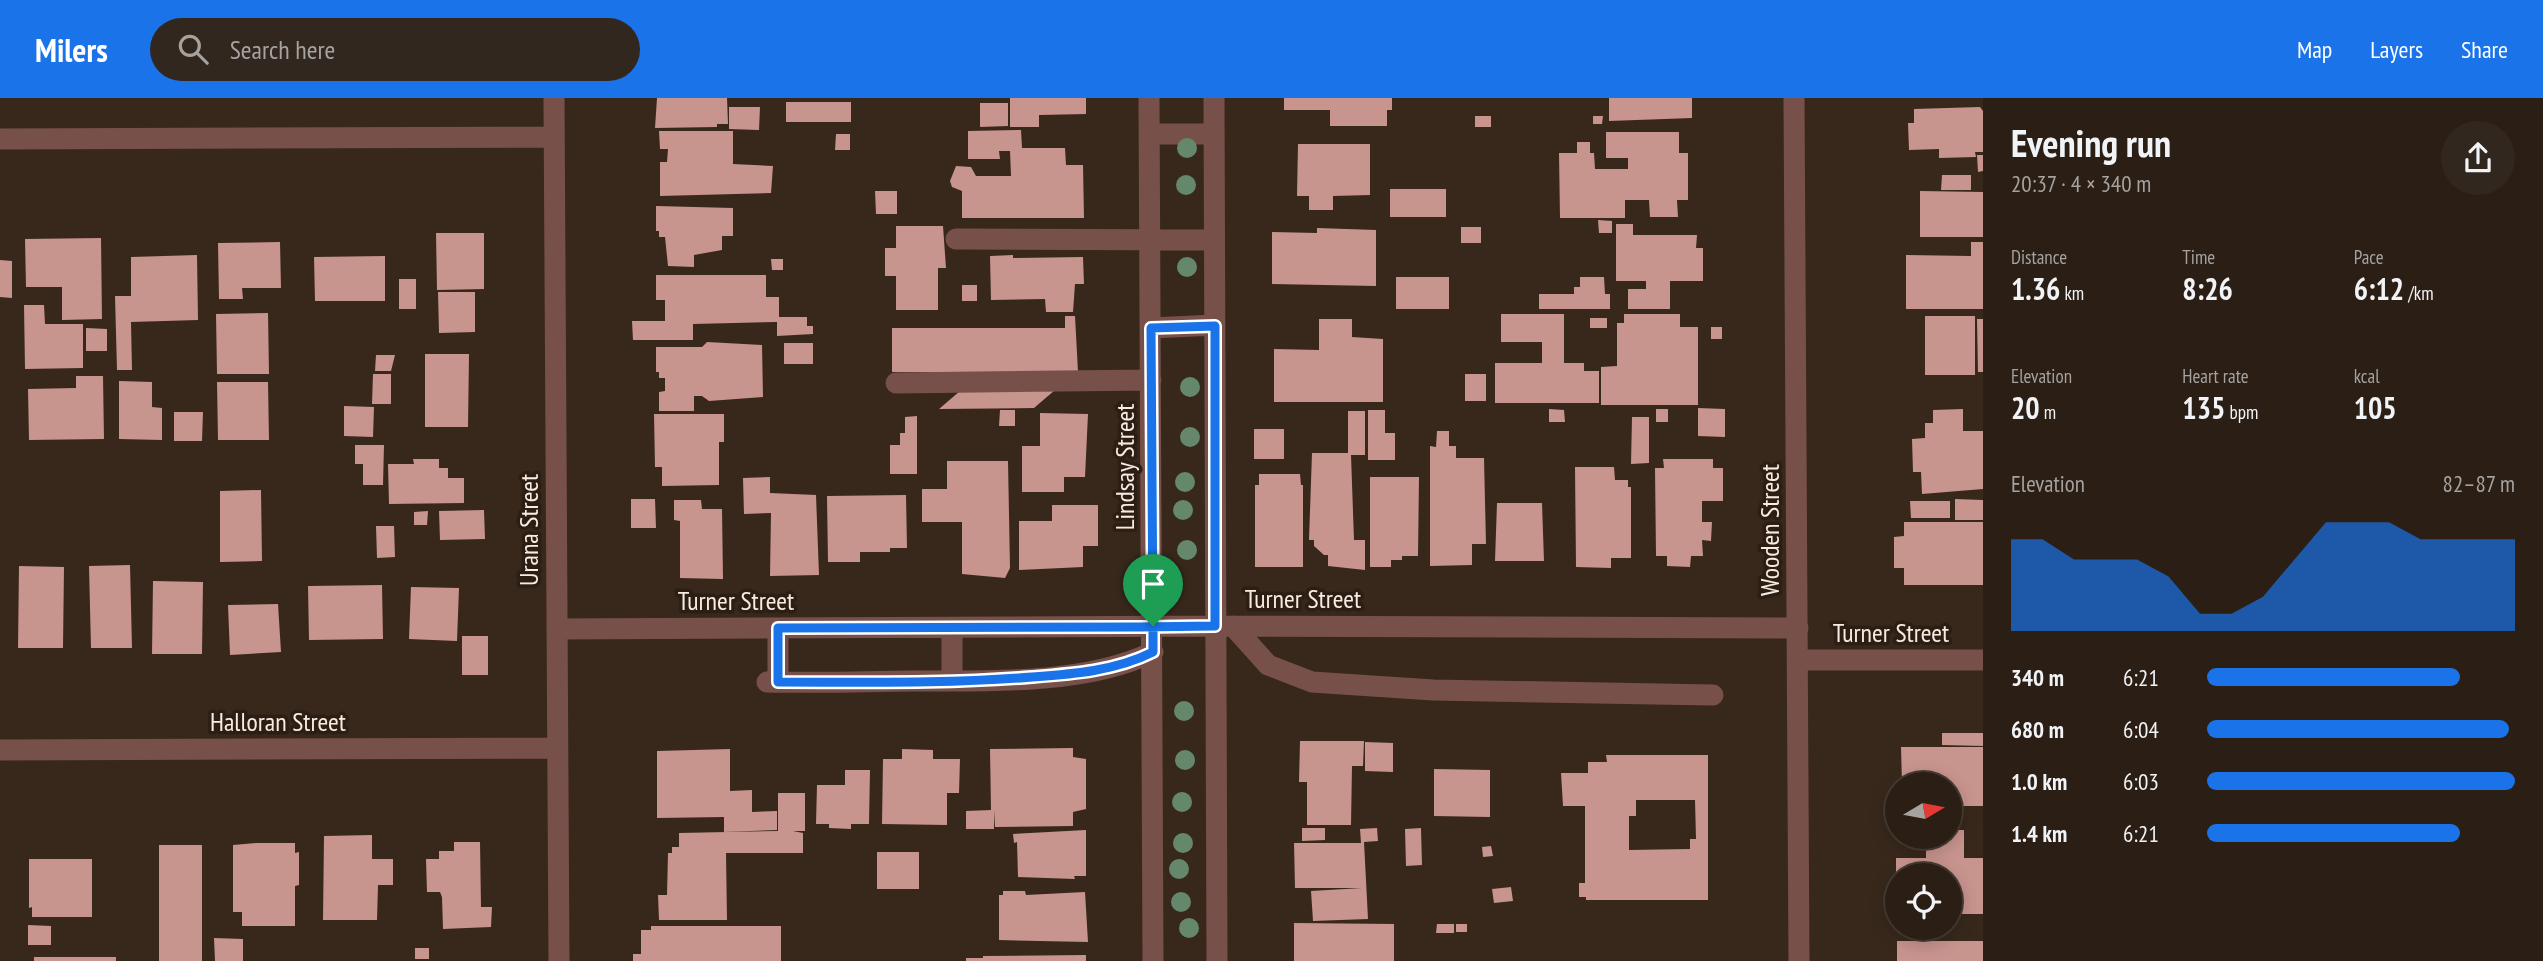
<!DOCTYPE html>
<meta charset="utf-8">
<style>
:root{--surface:#2a1e15;--page:#32271e;--text:#f1f3f6;--muted:#a5a2a0;--line:#463c34;--accent:#1a73e8}
body{margin:0;font-family:"PT Sans Narrow",sans-serif;background:var(--page);color:var(--text);height:100vh;display:flex;flex-direction:column;font-size:26px;white-space:nowrap}
*{box-sizing:border-box;margin:0}
p{font-size:23px;color:var(--muted)}
.icon{flex:none;width:38px;height:38px;fill:none;stroke:currentColor;stroke-width:2;stroke-linecap:round;stroke-linejoin:round}
.map{position:relative;flex:1;overflow:hidden}
.drawer{display:flex;flex-direction:column;background:var(--surface);width:560px}
.drawer>*{flex:none}
.needle{width:46px;rotate:80deg}
.fabs{position:absolute;left:1885px;top:674px;display:grid;gap:14px}
.fabs a{display:grid;place-items:center;width:77px;height:77px;border-radius:50%;background:var(--surface);box-shadow:0 4px 18px #0003,0 0 0 2px var(--line);font-size:35px}
.pin{position:absolute;display:grid;place-items:center;width:60px;height:60px;color:#fff;margin:-72px -30px;border-radius:50% 50% 50% 0;rotate:-45deg;box-shadow:0 0 7px #0007}
.pin .icon{rotate:45deg}
.round{display:grid;place-items:center;flex:none;width:74px;height:74px;border-radius:37px;background:var(--page)}
.headline{display:flex;align-items:center;justify-content:space-between;height:119px;padding:0 28px}
h1{font-size:38px;font-weight:800;line-height:52px}
.figures{display:grid;grid-template-columns:repeat(3,1fr);gap:10px;height:119px;padding:7px 28px}
.figures div{display:grid;align-content:center}
.figures b{font-size:30px;font-weight:800}
.figures small{font-size:19px;font-weight:400}
.figures p{font-size:19px}
.chart{height:196px;padding:14px 28px}
.chart p{display:flex;justify-content:space-between}
.chart svg{width:100%;height:126px;margin-top:7px;fill:var(--accent);opacity:.7}
ul{padding:0 28px;list-style:none;font-size:23px}
li{display:grid;grid-template-columns:112px 84px 1fr;align-items:center;height:52px}
li i{height:18px;border-radius:9px;background:var(--accent)}
header{display:flex;align-items:center;gap:42px;box-sizing:border-box;height:98px;padding:0 35px;background:var(--accent);color:#fff}
header strong{font-size:33px}
nav{display:flex;gap:38px;margin-inline-start:auto;font-size:24px}
.search{width:490px;height:63px;background:var(--page);display:flex;align-items:center;gap:18px;box-sizing:border-box;padding:0 24px;border-radius:38px;color:var(--muted);font-size:26px}
main{display:flex;flex:1;min-height:0}
.map>svg:first-child{display:block}
</style>
<header>
<strong>Milers</strong>
<div class="search"><svg class="icon" aria-label="search" viewBox="0 0 24 24"><circle cx="10" cy="10" r="6"/><path d="M15 15l6 6"/></svg>Search here</div>
<nav><a>Map</a><a>Layers</a><a>Share</a></nav>
</header>
<main>
<div class="map">
<svg width="1983" height="863" viewBox="0 0 1983 863">
<rect width="100%" height="100%" fill="#38281c"/>
<path fill="#c8948e" fill-rule="evenodd" d="M 657,0 L 727,0 L 728,26 L 717,26 L 717,29 L 655,30 Z
M 1010,0 L 1086,0 L 1086,16 L 1039,17 L 1039,29 L 1010,29 Z
M 1284,0 L 1392,0 L 1392,12 L 1387,12 L 1387,28 L 1330,28 L 1330,12 L 1284,12 Z
M 1609,0 L 1692,0 L 1692,20 L 1609,23 Z
M 786,4 L 851,4 L 851,24 L 786,24 Z
M 980,5 L 1008,5 L 1008,28 L 980,29 Z
M 729,9 L 760,9 L 759,32 L 729,31 Z
M 1980,9 L 1983,13 L 1983,54 L 1975,54 L 1976,59 L 1939,60 L 1939,51 L 1909,52 L 1908,25 L 1914,25 L 1914,11 Z
M 1475,18 L 1491,18 L 1491,29 L 1475,29 Z
M 1593,18 L 1603,18 L 1602,26 L 1593,26 Z
M 1021,32 L 1022,50 L 1065,50 L 1066,67 L 1083,67 L 1084,120 L 962,120 L 962,93 L 952,89 L 950,83 L 956,68 L 971,69 L 976,78 L 1011,78 L 1010,53 L 999,53 L 1000,61 L 968,61 L 968,33 Z
M 659,33 L 733,33 L 733,66 L 773,68 L 771,95 L 660,98 L 660,64 L 667,64 L 668,51 L 660,51 Z
M 1606,34 L 1679,34 L 1679,55 L 1688,55 L 1688,102 L 1677,102 L 1678,119 L 1650,119 L 1649,102 L 1625,102 L 1625,120 L 1560,120 L 1559,55 L 1577,55 L 1577,44 L 1590,44 L 1590,55 L 1594,55 L 1595,71 L 1628,71 L 1628,60 L 1606,60 Z
M 836,36 L 850,36 L 850,52 L 835,52 Z
M 1298,46 L 1370,46 L 1370,97 L 1333,98 L 1333,112 L 1309,112 L 1309,98 L 1297,98 Z
M 1977,57 L 1983,57 L 1983,73 L 1978,74 Z
M 1942,77 L 1971,77 L 1971,92 L 1941,92 Z
M 1390,91 L 1446,91 L 1446,119 L 1390,119 Z
M 875,93 L 897,93 L 897,116 L 876,116 Z
M 1920,93 L 1983,94 L 1983,139 L 1920,139 Z
M 656,108 L 733,110 L 733,138 L 722,138 L 722,152 L 694,157 L 694,169 L 668,168 L 665,139 L 659,139 L 659,133 L 656,133 Z
M 1598,122 L 1612,123 L 1612,135 L 1599,135 Z
M 1616,126 L 1633,126 L 1633,137 L 1697,137 L 1696,150 L 1703,150 L 1703,183 L 1670,183 L 1670,211 L 1628,211 L 1628,191 L 1646,191 L 1646,183 L 1616,183 Z
M 896,128 L 943,128 L 946,170 L 938,170 L 938,212 L 896,212 L 896,178 L 885,178 L 885,150 L 896,150 Z
M 1461,129 L 1481,129 L 1481,145 L 1461,145 Z
M 1317,130 L 1376,132 L 1376,188 L 1272,186 L 1272,134 L 1317,135 Z
M 436,135 L 484,135 L 484,191 L 437,192 Z
M 101,140 L 102,221 L 62,222 L 62,189 L 26,189 L 25,141 Z
M 280,144 L 281,190 L 242,190 L 243,201 L 219,201 L 218,145 Z
M 1971,144 L 1983,144 L 1983,211 L 1906,211 L 1906,157 L 1971,158 Z
M 197,157 L 198,222 L 131,224 L 132,272 L 117,272 L 115,198 L 131,198 L 131,159 Z
M 1013,157 L 1013,160 L 1083,159 L 1084,186 L 1075,186 L 1073,214 L 1046,214 L 1045,201 L 991,202 L 990,158 Z
M 385,158 L 385,203 L 315,203 L 314,159 Z
M 771,161 L 783,161 L 783,172 L 772,172 Z
M 0,162 L 12,163 L 12,200 L 0,199 Z
M 656,177 L 766,177 L 766,199 L 779,199 L 779,219 L 807,219 L 807,228 L 813,228 L 813,236 L 777,238 L 777,224 L 693,226 L 693,242 L 633,242 L 632,223 L 665,223 L 665,202 L 656,202 Z
M 1396,179 L 1449,179 L 1449,211 L 1396,211 Z
M 1580,179 L 1604,179 L 1605,196 L 1610,196 L 1610,211 L 1539,211 L 1539,196 L 1574,196 L 1574,189 L 1580,189 Z
M 399,181 L 416,181 L 416,211 L 399,211 Z
M 962,187 L 977,187 L 977,203 L 962,203 Z
M 438,194 L 475,194 L 475,234 L 439,235 Z
M 24,207 L 44,207 L 45,226 L 83,226 L 83,270 L 25,271 Z
M 268,215 L 269,276 L 217,276 L 216,216 Z
M 1501,216 L 1564,216 L 1564,265 L 1584,265 L 1584,273 L 1599,273 L 1599,305 L 1495,305 L 1495,265 L 1542,265 L 1542,244 L 1501,244 Z
M 1624,216 L 1680,216 L 1680,229 L 1698,229 L 1698,307 L 1601,307 L 1601,269 L 1617,268 L 1617,225 L 1624,225 Z
M 1065,218 L 1075,218 L 1078,274 L 892,274 L 892,230 L 1065,230 Z
M 1925,218 L 1975,218 L 1975,277 L 1925,277 Z
M 1590,220 L 1607,220 L 1607,230 L 1590,230 Z
M 1319,221 L 1352,221 L 1352,239 L 1383,241 L 1383,304 L 1274,304 L 1274,251 L 1319,252 Z
M 1977,221 L 1983,221 L 1983,274 L 1978,274 Z
M 1711,229 L 1722,229 L 1722,241 L 1711,241 Z
M 86,230 L 107,231 L 107,253 L 86,253 Z
M 707,244 L 762,247 L 763,299 L 709,303 L 702,298 L 694,298 L 694,313 L 659,313 L 659,294 L 665,293 L 665,280 L 659,280 L 659,274 L 656,274 L 656,249 L 702,249 Z
M 784,245 L 813,245 L 813,266 L 784,266 Z
M 425,256 L 469,256 L 468,329 L 425,329 Z
M 376,257 L 395,257 L 391,273 L 375,273 Z
M 373,276 L 391,276 L 391,306 L 372,306 Z
M 1465,276 L 1486,276 L 1486,303 L 1465,303 Z
M 76,278 L 103,278 L 104,341 L 29,342 L 28,291 L 76,290 Z
M 119,283 L 152,284 L 152,309 L 162,310 L 162,342 L 119,341 Z
M 217,284 L 268,284 L 269,342 L 218,342 Z
M 1055,292 L 1034,310 L 939,311 L 960,293 Z
M 344,308 L 374,309 L 373,339 L 344,338 Z
M 1698,310 L 1725,311 L 1725,339 L 1698,338 Z
M 1549,311 L 1564,312 L 1565,324 L 1549,324 Z
M 1656,311 L 1668,311 L 1668,324 L 1656,324 Z
M 1963,311 L 1963,333 L 1983,333 L 1983,391 L 1922,396 L 1921,374 L 1913,374 L 1912,341 L 1925,340 L 1925,325 L 1933,325 L 1933,312 Z
M 1000,312 L 1015,312 L 1015,328 L 999,328 Z
M 1368,312 L 1385,312 L 1385,335 L 1395,335 L 1395,362 L 1368,362 Z
M 1348,313 L 1365,313 L 1365,357 L 1351,357 L 1354,442 L 1365,442 L 1365,472 L 1328,468 L 1328,457 L 1324,457 L 1314,448 L 1314,442 L 1309,442 L 1312,355 L 1348,355 Z
M 174,314 L 203,314 L 202,343 L 174,343 Z
M 1040,315 L 1088,316 L 1085,379 L 1064,379 L 1064,394 L 1022,394 L 1022,348 L 1040,348 Z
M 654,316 L 724,316 L 724,344 L 719,344 L 719,387 L 662,388 L 662,369 L 655,369 Z
M 917,318 L 917,376 L 890,376 L 890,347 L 900,347 L 900,335 L 905,335 L 905,319 Z
M 1632,319 L 1649,319 L 1649,365 L 1631,366 Z
M 1254,331 L 1284,331 L 1284,361 L 1254,361 Z
M 1437,333 L 1449,333 L 1449,348 L 1456,348 L 1456,360 L 1484,360 L 1486,446 L 1472,446 L 1472,467 L 1430,468 L 1430,348 L 1436,349 Z
M 355,347 L 384,347 L 383,387 L 363,387 L 363,366 L 355,366 Z
M 413,361 L 439,361 L 439,370 L 448,370 L 448,380 L 464,380 L 464,405 L 389,406 L 388,366 L 414,366 Z
M 1663,361 L 1713,361 L 1713,370 L 1723,370 L 1723,403 L 1702,403 L 1702,424 L 1712,424 L 1711,443 L 1702,442 L 1703,458 L 1691,458 L 1690,469 L 1667,468 L 1667,458 L 1656,458 L 1655,370 L 1664,370 Z
M 947,363 L 1008,363 L 1010,470 L 1005,480 L 962,476 L 962,424 L 922,424 L 922,391 L 947,391 Z
M 1575,369 L 1614,369 L 1615,382 L 1628,382 L 1628,389 L 1631,389 L 1631,460 L 1611,460 L 1611,470 L 1576,469 Z
M 1259,376 L 1300,376 L 1301,387 L 1303,387 L 1303,469 L 1255,469 L 1255,387 L 1259,387 Z
M 770,379 L 770,395 L 816,397 L 819,477 L 770,478 L 771,415 L 744,416 L 743,380 Z
M 1370,379 L 1419,379 L 1418,458 L 1402,458 L 1402,462 L 1391,462 L 1391,469 L 1370,469 Z
M 261,392 L 262,463 L 220,464 L 220,393 Z
M 906,397 L 907,450 L 890,450 L 890,454 L 860,454 L 860,464 L 828,464 L 827,398 Z
M 631,401 L 655,401 L 656,430 L 631,430 Z
M 1955,401 L 1983,402 L 1983,422 L 1955,422 Z
M 674,402 L 701,402 L 702,411 L 722,411 L 723,481 L 680,480 L 680,423 L 674,422 Z
M 1910,403 L 1950,403 L 1950,420 L 1911,420 Z
M 1497,405 L 1542,405 L 1544,463 L 1495,463 Z
M 1052,407 L 1098,407 L 1098,448 L 1083,448 L 1083,469 L 1019,472 L 1019,423 L 1052,423 Z
M 484,412 L 485,441 L 440,442 L 439,413 Z
M 428,413 L 427,427 L 414,427 L 414,414 Z
M 1904,424 L 1983,424 L 1983,487 L 1904,487 L 1904,470 L 1894,470 L 1894,439 L 1904,438 Z
M 376,428 L 394,428 L 395,459 L 377,460 Z
M 130,467 L 132,550 L 91,550 L 89,468 Z
M 19,468 L 64,469 L 63,550 L 18,550 Z
M 153,483 L 203,484 L 202,556 L 152,556 Z
M 382,487 L 383,541 L 309,542 L 308,488 Z
M 411,489 L 459,490 L 457,543 L 409,541 Z
M 278,506 L 281,554 L 230,557 L 228,507 Z
M 462,538 L 488,538 L 488,577 L 462,577 Z
M 1942,635 L 1983,635 L 1983,648 L 1942,647 Z
M 1300,643 L 1364,643 L 1363,668 L 1352,668 L 1351,727 L 1307,727 L 1307,684 L 1299,684 Z
M 1365,644 L 1393,645 L 1393,674 L 1365,673 Z
M 1901,649 L 1983,649 L 1983,708 L 1950,708 L 1950,686 L 1902,686 Z
M 1073,650 L 1073,659 L 1086,661 L 1086,711 L 1073,714 L 1073,728 L 995,729 L 994,712 L 994,731 L 966,731 L 966,713 L 991,712 L 990,651 Z
M 730,651 L 730,693 L 752,692 L 752,714 L 777,713 L 777,732 L 724,734 L 724,719 L 657,720 L 657,653 Z
M 902,651 L 933,652 L 933,661 L 960,661 L 959,695 L 947,695 L 947,727 L 882,726 L 883,661 L 902,661 Z
M 1606,657 L 1708,657 L 1708,802 L 1586,802 L 1586,799 L 1579,799 L 1579,785 L 1585,785 L 1585,708 L 1563,708 L 1561,675 L 1588,675 L 1588,664 L 1607,664 ZM 1636,702 L 1695,702 L 1696,741 L 1690,741 L 1690,751 L 1629,752 L 1629,718 L 1636,718 Z
M 1434,671 L 1490,672 L 1490,719 L 1434,718 Z
M 845,672 L 870,672 L 869,726 L 851,726 L 851,731 L 829,730 L 829,726 L 816,726 L 817,687 L 845,687 Z
M 778,695 L 805,695 L 805,733 L 793,733 L 803,735 L 803,755 L 726,755 L 727,822 L 659,822 L 658,797 L 667,797 L 668,755 L 672,755 L 672,749 L 679,749 L 679,735 L 778,733 Z
M 1302,730 L 1325,730 L 1325,742 L 1302,743 Z
M 1377,730 L 1378,743 L 1364,744 L 1368,821 L 1313,823 L 1311,793 L 1362,790 L 1295,790 L 1294,745 L 1361,745 L 1360,731 Z
M 1421,730 L 1422,767 L 1406,768 L 1405,731 Z
M 1086,732 L 1086,778 L 1074,778 L 1075,781 L 1018,779 L 1017,744 L 1014,745 L 1013,736 Z
M 1950,732 L 1964,732 L 1964,760 L 1983,760 L 1983,816 L 1950,816 L 1950,777 L 1896,777 L 1896,760 L 1926,760 L 1926,738 L 1950,738 Z
M 372,737 L 372,761 L 393,761 L 393,787 L 378,787 L 377,822 L 323,822 L 324,738 Z
M 454,744 L 480,744 L 481,809 L 492,809 L 491,829 L 443,831 L 442,799 L 440,794 L 427,794 L 426,761 L 439,761 L 439,753 L 454,753 Z
M 257,745 L 295,745 L 295,755 L 299,754 L 299,787 L 295,788 L 295,828 L 242,828 L 242,814 L 233,814 L 233,747 Z
M 159,747 L 202,747 L 202,863 L 159,863 Z
M 1491,748 L 1493,758 L 1483,759 L 1482,749 Z
M 877,754 L 919,754 L 919,791 L 877,791 Z
M 29,761 L 92,761 L 92,819 L 32,819 L 32,809 L 29,810 Z
M 1511,789 L 1513,803 L 1494,805 L 1492,791 Z
M 1003,793 L 1025,793 L 1026,797 L 1085,794 L 1088,844 L 999,842 L 999,797 L 1003,797 Z
M 1294,825 L 1394,826 L 1394,863 L 1294,863 Z
M 1437,826 L 1454,826 L 1454,835 L 1436,835 Z
M 1456,826 L 1467,826 L 1467,834 L 1456,834 Z
M 28,827 L 51,828 L 51,847 L 28,847 Z
M 651,828 L 781,828 L 781,863 L 633,863 L 633,856 L 641,856 L 641,832 L 651,832 Z
M 214,840 L 243,841 L 243,863 L 215,863 Z
M 1897,843 L 1983,843 L 1983,863 L 1897,863 Z
M 415,850 L 429,850 L 429,861 L 415,861 Z
M 1086,857 L 1086,863 L 966,863 L 966,860 L 983,860 L 983,858 Z
M 34,859 L 116,859 L 116,863 L 34,863 Z"/>
<g fill="none" stroke-linecap="round" stroke-linejoin="round">
<path stroke="#78504a" stroke-width="21" d="M 554,0 L 559,863
M 1149,0 L 1153,863
M 1214,0 L 1217,863
M 1794,0 L 1799,863
M 1150,36 L 1214,36
M 0,41 L 554,39
M 956,141 L 1214,142
M 1151,230 L 1215,227
M 896,285 L 1151,282
M 1233,528 L 1268,567 L 1312,584 L 1433,592 L 1713,597
M 778,530 L 778,584
M 952,530 L 952,583
M 557,531 L 1215,528 L 1798,530
M 1799,562 L 1983,562
M 767,584 C 815,585 863,584 911,583 C 986,583 1085,587 1153,554
M 0,652 L 556,650"/>
</g>
<g fill="#65876c">
<circle cx="1187" cy="50" r="10"/>
<circle cx="1186" cy="87" r="10"/>
<circle cx="1187" cy="169" r="10"/>
<circle cx="1190" cy="289" r="10"/>
<circle cx="1190" cy="339" r="10"/>
<circle cx="1185" cy="384" r="10"/>
<circle cx="1183" cy="412" r="10"/>
<circle cx="1187" cy="452" r="10"/>
<circle cx="1184" cy="613" r="10"/>
<circle cx="1185" cy="662" r="10"/>
<circle cx="1182" cy="704" r="10"/>
<circle cx="1183" cy="745" r="10"/>
<circle cx="1179" cy="771" r="10"/>
<circle cx="1181" cy="804" r="10"/>
<circle cx="1189" cy="830" r="10"/>
</g>
<g fill="none" stroke-linecap="round" stroke-linejoin="round">
<defs>
<path id="route" d="M 1153,528 L 1151,230 L 1215,228 L 1215,528 L 1140,529 L 778,530 L 778,584 C 863,584 948,586 1032,579 C 1073,576 1115,573 1153,554 L 1153,528"/>
</defs>
<use href="#route" stroke="#fff" stroke-width="14"/>
<use href="#route" stroke="#1a73e8" stroke-width="9"/>
</g>
<g text-anchor="middle" dominant-baseline="central" stroke-width="7" stroke-linejoin="round" paint-order="stroke">
<g font-size="26" fill="#f6ece4" stroke="#2d1e13">
<text transform="translate(1124 369) rotate(-90)">Lindsay Street</text>
<text transform="translate(528 432) rotate(-90)">Urana Street</text>
<text transform="translate(1769 432) rotate(-90)">Wooden Street</text>
<text x="1303" y="500">Turner Street</text>
<text x="736" y="502">Turner Street</text>
<text x="1891" y="534">Turner Street</text>
<text x="278" y="623">Halloran Street</text>
</g>
</g>
</svg>
<div class="fabs">
<a><svg class="needle" viewBox="-14 -14 28 28"><path d="M0-13l5 13h-10z" fill="#e53935"/><path d="M0 13l5-13h-10z" fill="#a5a2a0"/></svg></a>
<a><svg class="icon" aria-label="locate" viewBox="0 0 24 24"><circle cx="12" cy="12" r="6"/><path d="M12 2v4M12 18v4M2 12h4M18 12h4"/></svg></a>
</div>
<div class="pin" style="left:1153px;top:528px;background:#1e9e55"><svg class="icon" aria-label="arrive" viewBox="0 0 24 24"><path d="M6 21V4h12l-3 4 3 4H6"/></svg></div>
</div>
<section class="drawer">
<div class="headline"><div><h1>Evening run</h1><p>20:37 · 4 × 340 m</p></div><a class="round"><svg class="icon" aria-label="share" viewBox="0 0 24 24"><path d="M12 15V3M7 8l5-5 5 5M5 13v7h14v-7"/></svg></a></div>
<div class="figures">
<div><p>Distance</p><b>1.36<small> km</small></b></div>
<div><p>Time</p><b>8:26</b></div>
<div><p>Pace</p><b>6:12<small> /km</small></b></div>
</div>
<div class="figures">
<div><p>Elevation</p><b>20<small> m</small></b></div>
<div><p>Heart rate</p><b>135<small> bpm</small></b></div>
<div><p>kcal</p><b>105</b></div>
</div>
<div class="chart"><p><span>Elevation</span>82–87 m</p>
<svg viewBox="0 0 160 44" preserveAspectRatio="none"><path d="M0 44V12L10 12L20 19L30 19L40 19L50 25L60 38L70 38L80 32L90 19L100 6L110 6L120 6L130 12L140 12L150 12L160 12V44z"/></svg>
</div>
<ul>
<li><b>340 m</b>6:21<i style="width:82%"></i></li>
<li><b>680 m</b>6:04<i style="width:98%"></i></li>
<li><b>1.0 km</b>6:03<i style="width:100%"></i></li>
<li><b>1.4 km</b>6:21<i style="width:82%"></i></li>
</ul>
</section>
</main>
